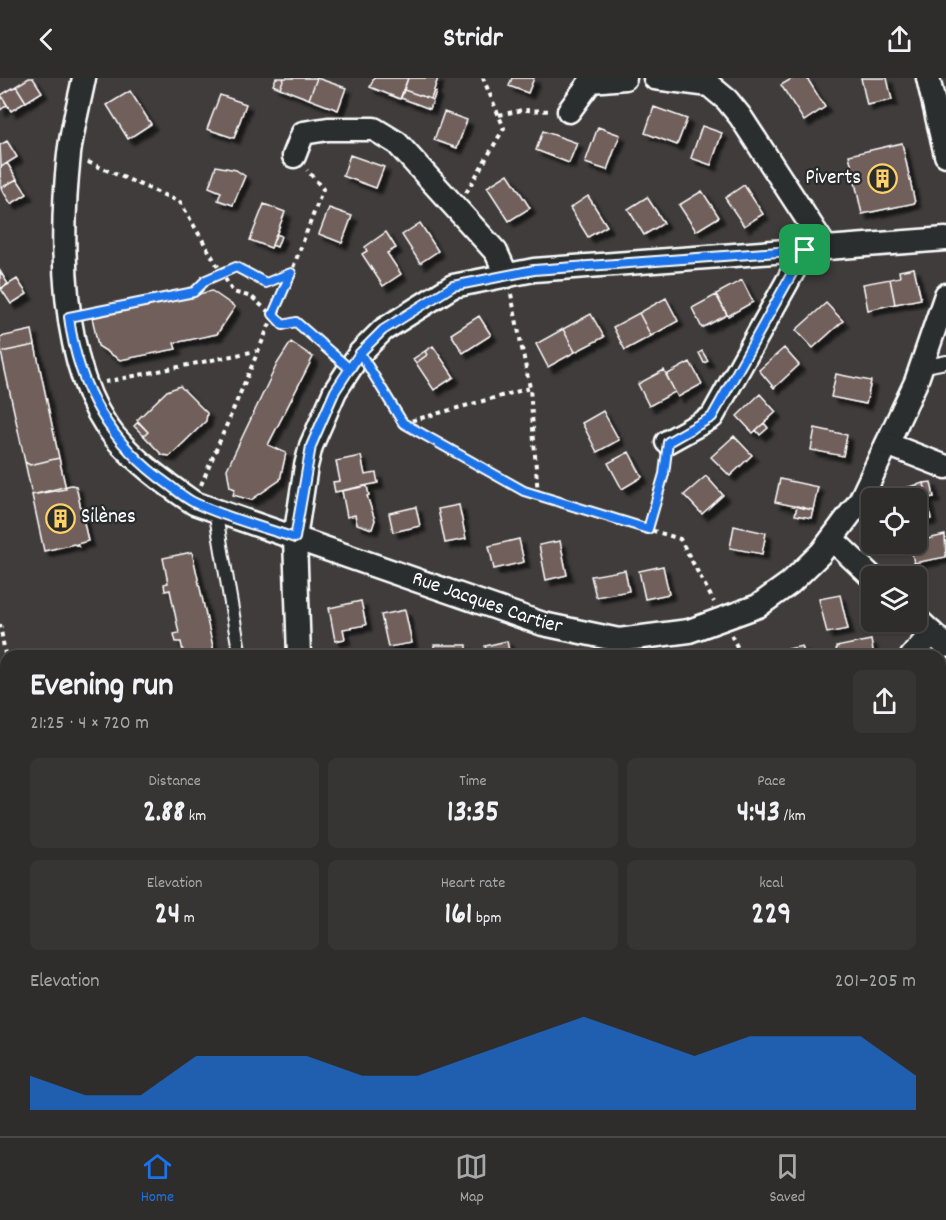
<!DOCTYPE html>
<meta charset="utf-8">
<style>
:root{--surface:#2f2d2c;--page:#373534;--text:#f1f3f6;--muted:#a7a8a9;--line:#4a4948;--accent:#1a73e8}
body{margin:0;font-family:Dekko,sans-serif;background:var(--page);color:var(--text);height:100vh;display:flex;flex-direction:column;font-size:22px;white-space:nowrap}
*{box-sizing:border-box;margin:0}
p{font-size:20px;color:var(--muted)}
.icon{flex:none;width:33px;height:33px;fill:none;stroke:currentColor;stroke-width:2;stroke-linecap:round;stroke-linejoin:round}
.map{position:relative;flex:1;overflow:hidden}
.panel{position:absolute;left:0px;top:572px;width:946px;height:488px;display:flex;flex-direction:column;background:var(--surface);border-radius:18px 18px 0 0;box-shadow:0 2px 4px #0004,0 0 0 2px var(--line)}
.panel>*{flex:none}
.tools{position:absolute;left:861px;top:410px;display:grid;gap:12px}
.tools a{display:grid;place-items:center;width:66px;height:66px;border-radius:9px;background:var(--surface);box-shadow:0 2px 4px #0004,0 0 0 2px var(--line);font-size:30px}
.pin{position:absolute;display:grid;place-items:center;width:51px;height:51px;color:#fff;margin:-26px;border-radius:12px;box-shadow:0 3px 9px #0006}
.round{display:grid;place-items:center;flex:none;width:63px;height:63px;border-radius:9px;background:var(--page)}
.overview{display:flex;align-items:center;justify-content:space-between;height:102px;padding:0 30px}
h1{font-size:33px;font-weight:800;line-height:45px}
.metrics{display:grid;grid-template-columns:repeat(3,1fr);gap:9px;height:102px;padding:6px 30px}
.metrics div{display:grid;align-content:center;border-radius:9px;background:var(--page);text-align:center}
.metrics b{font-size:30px;font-weight:800}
.metrics small{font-size:16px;font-weight:400}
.metrics p{font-size:16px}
.chart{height:168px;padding:12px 30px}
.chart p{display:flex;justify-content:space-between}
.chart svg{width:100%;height:108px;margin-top:6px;fill:var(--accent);opacity:.7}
header{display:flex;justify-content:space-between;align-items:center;height:78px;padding:0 30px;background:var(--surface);font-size:27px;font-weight:800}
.tabs{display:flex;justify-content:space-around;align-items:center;height:84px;border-top:2px solid var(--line);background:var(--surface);font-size:16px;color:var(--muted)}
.tabs a{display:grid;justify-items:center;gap:3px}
.tabs .selected{color:var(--accent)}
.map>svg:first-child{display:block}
</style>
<header><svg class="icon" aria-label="back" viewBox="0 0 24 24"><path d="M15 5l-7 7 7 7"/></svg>Stridr<svg class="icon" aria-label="share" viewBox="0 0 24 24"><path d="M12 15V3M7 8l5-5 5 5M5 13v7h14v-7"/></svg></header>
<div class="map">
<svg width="946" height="1058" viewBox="0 0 946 1058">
<defs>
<filter id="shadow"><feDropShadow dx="5.5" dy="5.5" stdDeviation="1.5" flood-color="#0009"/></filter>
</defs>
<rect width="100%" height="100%" fill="#3f3c3b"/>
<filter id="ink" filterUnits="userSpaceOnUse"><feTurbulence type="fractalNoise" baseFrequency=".0167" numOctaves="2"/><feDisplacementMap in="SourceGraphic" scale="12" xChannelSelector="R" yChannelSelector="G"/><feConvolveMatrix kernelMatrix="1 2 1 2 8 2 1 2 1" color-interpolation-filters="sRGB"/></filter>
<g filter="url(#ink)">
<path fill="#705e5a" stroke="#fff" stroke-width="1.5" filter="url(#shadow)" d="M 29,0 L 33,0 L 42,14 L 26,24 L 16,8 Z
M 276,0 L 284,0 L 280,10 L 273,7 Z
M 284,0 L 317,0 L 309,21 L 280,10 Z
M 317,0 L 346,10 L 338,32 L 309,21 Z
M 374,0 L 408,0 L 400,21 L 370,9 Z
M 408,0 L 438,0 L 431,21 L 404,12 Z
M 512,0 L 534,0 L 528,15 L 509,8 Z
M 793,0 L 807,0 L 825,29 L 804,43 L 781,7 Z
M 861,0 L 887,0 L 892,22 L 867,27 Z
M 16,8 L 26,24 L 11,33 L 1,17 Z
M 404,12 L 431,21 L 434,13 L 436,14 L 430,31 L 401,20 Z
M 130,13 L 151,46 L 128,61 L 107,27 Z
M 0,16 L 7,27 L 0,32 Z
M 220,17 L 246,26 L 234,60 L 207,51 Z
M 654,29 L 687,41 L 677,67 L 645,55 Z
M 444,34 L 467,42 L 457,70 L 434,62 Z
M 702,48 L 722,55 L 711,87 L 691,80 Z
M 598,49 L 620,57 L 607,92 L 585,85 Z
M 543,53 L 577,65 L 569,85 L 536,72 Z
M 7,63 L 17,79 L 1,89 L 0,67 Z
M 902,65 L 915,125 L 862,136 L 849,77 Z
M 350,77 L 384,89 L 376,110 L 343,98 Z
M 7,85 L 17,101 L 1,110 L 0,90 Z
M 216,88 L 236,92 L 245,98 L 233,127 L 218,122 L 221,114 L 209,109 Z
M 508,96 L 530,130 L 509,143 L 487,109 Z
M 17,101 L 27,116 L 11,126 L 1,110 Z
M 744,107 L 763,136 L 744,148 L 725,120 Z
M 702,113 L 719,139 L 696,153 L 679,127 Z
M 588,118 L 607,148 L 588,159 L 570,130 Z
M 647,119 L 664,145 L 644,157 L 628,131 Z
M 264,126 L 285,134 L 271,170 L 250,162 Z
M 329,130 L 352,138 L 342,165 L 319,156 Z
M 420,145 L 438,173 L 420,185 L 402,157 Z
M 386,154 L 396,170 L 387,175 L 401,196 L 383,208 L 362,176 L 367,173 L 365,169 Z
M 276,156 L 281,158 L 277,169 L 272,167 Z
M 914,190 L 921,221 L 895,226 L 890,201 L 900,199 L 899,193 Z
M 0,193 L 8,206 L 0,211 Z
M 17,201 L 27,216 L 11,226 L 1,211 Z
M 890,201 L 895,226 L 868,232 L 863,206 Z
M 742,202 L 753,224 L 728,238 L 716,216 Z
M 212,213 L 235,229 L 217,256 L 174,265 L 176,271 L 120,282 L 98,268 L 92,239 Z
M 716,217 L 727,237 L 702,250 L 692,230 Z
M 666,220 L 678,243 L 651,258 L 639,235 Z
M 826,225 L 843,243 L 813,270 L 796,252 Z
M 639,235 L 651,258 L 625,272 L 613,249 Z
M 591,236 L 604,259 L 575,274 L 563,251 Z
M 479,238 L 491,257 L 463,275 L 451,256 Z
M 563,251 L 575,274 L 548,289 L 536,266 Z
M 32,252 L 35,267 L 1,274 L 0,259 Z
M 291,264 L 313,279 L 268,367 L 286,375 L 280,402 L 251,422 L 233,417 L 235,411 L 230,409 L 227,391 L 277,286 Z
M 35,267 L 59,380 L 30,387 L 25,384 L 1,274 Z
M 433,268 L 454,299 L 434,312 L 416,285 L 427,277 L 425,273 Z
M 784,270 L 799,287 L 774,310 L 759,292 Z
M 425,273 L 427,277 L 416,285 L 413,281 Z
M 702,273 L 708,283 L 704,285 L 699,275 Z
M 690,284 L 702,306 L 678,319 L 666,297 Z
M 664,292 L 675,314 L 649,328 L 638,306 Z
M 836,296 L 871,303 L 866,326 L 831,319 Z
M 180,308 L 207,335 L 206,343 L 170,378 L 162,377 L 144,358 L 148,354 L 137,342 L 167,313 Z
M 760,316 L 776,334 L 753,355 L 737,338 Z
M 603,333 L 619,362 L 597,374 L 582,345 Z
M 138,344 L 148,354 L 144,358 L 134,348 Z
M 764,345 L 768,350 L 760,357 L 756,352 Z
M 815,350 L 847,357 L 843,378 L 811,372 Z
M 734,358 L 752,377 L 730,398 L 711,379 Z
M 629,374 L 642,399 L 622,411 L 608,385 Z
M 361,378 L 365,397 L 376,395 L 378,405 L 335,414 L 333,404 L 340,403 L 336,383 Z
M 59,380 L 66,411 L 32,417 L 25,384 L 30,387 Z
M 706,398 L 723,417 L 702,436 L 684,417 Z
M 780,401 L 818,409 L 813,432 L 775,424 Z
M 931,404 L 934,419 L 927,420 L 924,405 Z
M 924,405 L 931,441 L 916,444 L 916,420 L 902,420 L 901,411 Z
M 71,407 L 76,408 L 88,463 L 77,466 L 78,468 L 74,466 L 44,473 L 32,417 Z
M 367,408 L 369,417 L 367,418 L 375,442 L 372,451 L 357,446 L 355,437 L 347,439 L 342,413 Z
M 459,427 L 466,461 L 445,465 L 438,431 Z
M 797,428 L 813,432 L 811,440 L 795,437 Z
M 416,429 L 420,448 L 393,454 L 389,435 Z
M 734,448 L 766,455 L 762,476 L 730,470 Z
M 945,457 L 946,479 L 914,485 L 910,465 Z
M 519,461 L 524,484 L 494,491 L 489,468 Z
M 560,463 L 567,497 L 546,502 L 539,467 Z
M 192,474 L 215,578 L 184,578 L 181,564 L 176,564 L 174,556 L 179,555 L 170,512 L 165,513 L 164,506 L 168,505 L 163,480 Z
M 663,488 L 669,516 L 645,521 L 639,493 Z
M 625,492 L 629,513 L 596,519 L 591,498 Z
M 840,517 L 848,551 L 827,555 L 819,521 Z
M 361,523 L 366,547 L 343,551 L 345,561 L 335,563 L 329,530 Z
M 405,532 L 412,565 L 388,569 L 381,537 Z
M 871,562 L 874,578 L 837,578 L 836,569 Z
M 507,563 L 510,578 L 488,578 L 485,568 Z
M 434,567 L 467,567 L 467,578 L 434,578 Z
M 802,568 L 805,578 L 779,578 L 778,573 Z
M 940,648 L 946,669 L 940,670 Z
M 946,706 L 946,740 L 940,741 L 940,707 Z
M 946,786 L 946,816 L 945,816 L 940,787 Z
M 946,917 L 946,941 L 940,942 L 940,919 Z"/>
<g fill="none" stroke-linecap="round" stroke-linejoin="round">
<defs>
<path id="service" d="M 922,289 L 946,284
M 215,432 L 240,578
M 0,1021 L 6,1022
M 382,1053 L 382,1058
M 608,1053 L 609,1058"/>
<g id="minor">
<path id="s1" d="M 84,0 C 79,25 72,51 69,76 C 60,159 59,290 114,358 C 137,385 165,405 194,425 L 543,546 L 619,562 L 689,553 L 758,528 L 790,505 L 821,475 L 860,423 L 916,304 L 946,217"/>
<path d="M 655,0 L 709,7 L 727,22 L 740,38 L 826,170"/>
<path d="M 928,0 L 946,77"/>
<path d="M 569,33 L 591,3 L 625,0"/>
<path d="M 294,78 L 303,55 L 328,51 L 374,51 L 397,65 L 496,174 L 507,198"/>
<path d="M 667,364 L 712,339 L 805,172"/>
<path d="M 887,366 L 946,389"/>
<path d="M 832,461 L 872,499"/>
<path d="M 916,540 L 946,568"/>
<path d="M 299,578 L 295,460 L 306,388 L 311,368 L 335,313 L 360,275 L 383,252 L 453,208 L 534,192 L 946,161"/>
<path d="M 912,578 L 932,555"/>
</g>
<path id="tertiary" d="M 0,1051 L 6,1051
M 850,1053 L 926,1056 L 946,1052"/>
</defs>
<use href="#service" stroke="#fff" stroke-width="16"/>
<use href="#minor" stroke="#fff" stroke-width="27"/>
<use href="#tertiary" stroke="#fff" stroke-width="33"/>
<path stroke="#fff" stroke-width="4" stroke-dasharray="4.5 4.5" stroke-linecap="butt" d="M 499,37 L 522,32 L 552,33
M 88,84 L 180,124 L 233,214 L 252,219 L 283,247 L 296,244 L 336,279
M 466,115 L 504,50 L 483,0
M 511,216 L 530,310 L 538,417
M 88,236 L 194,214 L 206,202 L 236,189 L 266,205 L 291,195 L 323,111 L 307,92
M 371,294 L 403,345 L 524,413 L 680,461 L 714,524
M 105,304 L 256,273
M 403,345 L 530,310
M 201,407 L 291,196
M 648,451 L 664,396 L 666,382
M 0,546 L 6,582
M 731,557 L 742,578
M 940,856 L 946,862
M 110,1058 L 111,1053"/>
<use href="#service" stroke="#2a2d2e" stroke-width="12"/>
<use href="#minor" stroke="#2a2d2e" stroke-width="22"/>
<use href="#tertiary" stroke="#2a2d2e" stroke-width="28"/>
</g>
</g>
<g fill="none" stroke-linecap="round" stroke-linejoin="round" filter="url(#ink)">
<defs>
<path id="route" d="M 805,172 L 534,192 L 453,208 L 383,252 L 360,275 L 350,291 L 296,244 L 283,247 L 273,236 L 291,195 L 266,205 L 236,189 L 206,202 L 194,214 L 69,239 C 78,310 110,366 169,407 C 177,413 186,421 195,425 C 227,440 262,449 295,460 L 311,368 L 335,313 L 360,275 L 403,345 L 524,413 L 648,451 L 664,396 L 668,364 L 712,339 L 805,172"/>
</defs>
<use href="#route" stroke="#fff" stroke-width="12"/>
<use href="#route" stroke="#1a73e8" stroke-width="8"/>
</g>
<defs>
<symbol id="building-ring" viewBox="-11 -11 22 22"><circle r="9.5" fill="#2a2d2e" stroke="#ffd166" stroke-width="1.5"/><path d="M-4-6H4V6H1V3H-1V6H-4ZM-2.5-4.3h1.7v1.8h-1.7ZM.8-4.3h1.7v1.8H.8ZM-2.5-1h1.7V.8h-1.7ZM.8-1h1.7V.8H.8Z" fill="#ffd166"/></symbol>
</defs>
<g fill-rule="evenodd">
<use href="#building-ring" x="866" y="84" width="33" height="33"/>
<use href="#building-ring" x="44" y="424" width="33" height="33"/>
</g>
<g text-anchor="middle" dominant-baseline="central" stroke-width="4.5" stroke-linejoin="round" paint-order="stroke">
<g font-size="21" fill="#fff" stroke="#2a2d2e" text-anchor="end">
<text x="861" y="101">Piverts</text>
<text x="81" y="440" text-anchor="start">Silènes</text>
</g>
<g font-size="21" fill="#fff" stroke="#2a2d2e">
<text stroke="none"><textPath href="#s1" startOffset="784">Rue Jacques Cartier</textPath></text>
</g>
</g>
</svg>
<div class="tools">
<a><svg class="icon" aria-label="locate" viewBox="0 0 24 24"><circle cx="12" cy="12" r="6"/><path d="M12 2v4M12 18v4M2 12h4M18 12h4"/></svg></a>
<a><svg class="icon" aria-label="layers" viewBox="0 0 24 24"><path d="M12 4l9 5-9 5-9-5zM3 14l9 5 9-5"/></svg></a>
</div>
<div class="pin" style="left:805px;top:172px;background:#1e9e55"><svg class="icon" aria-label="arrive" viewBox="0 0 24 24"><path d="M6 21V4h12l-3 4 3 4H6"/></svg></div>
<section class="panel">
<div class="overview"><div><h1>Evening run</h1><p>21:25 · 4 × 720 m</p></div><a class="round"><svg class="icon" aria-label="share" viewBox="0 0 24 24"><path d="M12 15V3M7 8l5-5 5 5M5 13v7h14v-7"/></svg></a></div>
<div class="metrics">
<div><p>Distance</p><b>2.88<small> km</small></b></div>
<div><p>Time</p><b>13:35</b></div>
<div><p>Pace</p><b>4:43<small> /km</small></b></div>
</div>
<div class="metrics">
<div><p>Elevation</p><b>24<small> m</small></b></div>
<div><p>Heart rate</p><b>161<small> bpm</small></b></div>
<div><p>kcal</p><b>229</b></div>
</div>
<div class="chart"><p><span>Elevation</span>201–205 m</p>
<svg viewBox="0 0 160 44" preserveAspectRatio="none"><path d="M0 44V30L10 38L20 38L30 22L40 22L50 22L60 30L70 30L80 22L90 14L100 6L110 14L120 22L130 14L140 14L150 14L160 30V44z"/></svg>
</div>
</section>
</div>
<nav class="tabs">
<a class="selected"><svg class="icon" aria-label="home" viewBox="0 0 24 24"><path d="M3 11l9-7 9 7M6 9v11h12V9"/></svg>Home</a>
<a><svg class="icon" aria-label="map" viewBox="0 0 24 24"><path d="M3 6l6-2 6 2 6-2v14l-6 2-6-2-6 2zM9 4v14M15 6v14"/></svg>Map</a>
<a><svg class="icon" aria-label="saved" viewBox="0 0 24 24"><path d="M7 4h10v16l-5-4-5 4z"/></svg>Saved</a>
</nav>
